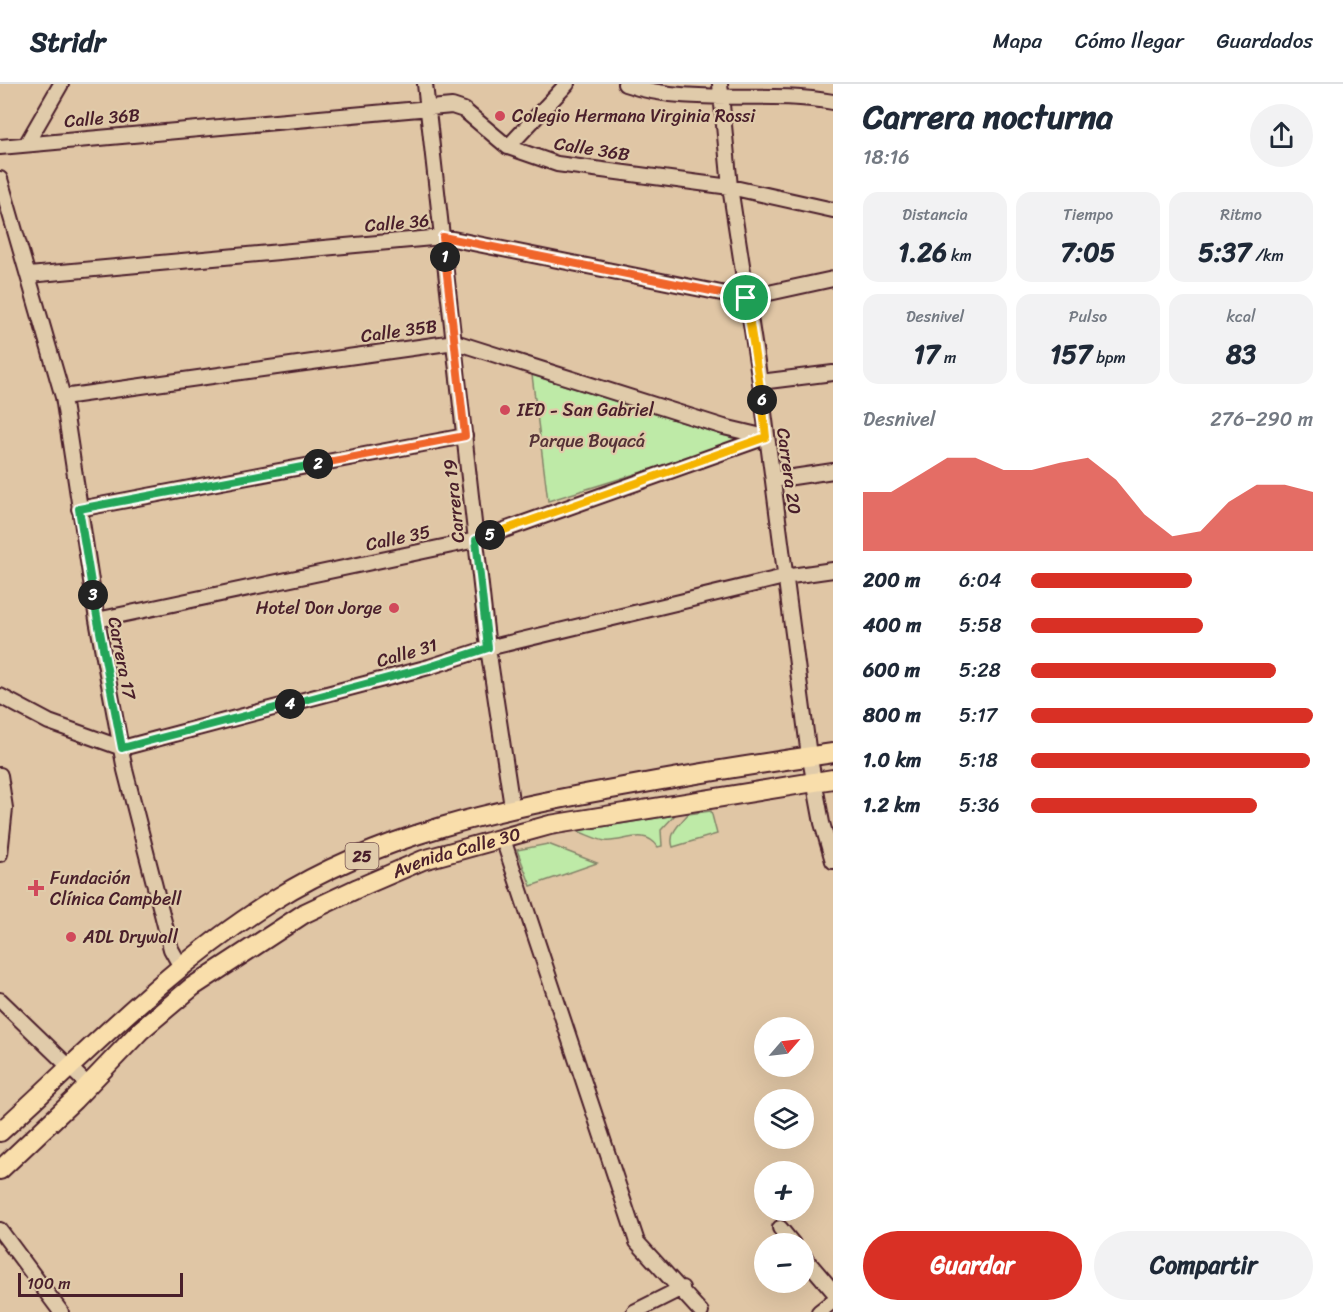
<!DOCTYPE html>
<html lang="es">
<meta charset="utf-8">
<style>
:root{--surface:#fff;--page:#f2f2f3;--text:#1f2937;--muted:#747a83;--line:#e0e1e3;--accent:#d93025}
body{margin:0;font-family:Sriracha,sans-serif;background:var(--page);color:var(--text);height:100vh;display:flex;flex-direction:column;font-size:22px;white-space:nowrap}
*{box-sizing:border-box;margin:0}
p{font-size:20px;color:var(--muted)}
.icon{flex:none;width:33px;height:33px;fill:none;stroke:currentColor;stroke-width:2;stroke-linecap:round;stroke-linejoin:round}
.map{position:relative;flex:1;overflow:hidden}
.sheet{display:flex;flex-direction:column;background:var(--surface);width:510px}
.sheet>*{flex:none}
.needle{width:39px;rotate:62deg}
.controls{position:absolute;left:754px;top:933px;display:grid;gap:12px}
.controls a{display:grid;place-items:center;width:60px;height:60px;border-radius:50%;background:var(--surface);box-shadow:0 6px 24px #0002;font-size:30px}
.scale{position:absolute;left:18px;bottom:15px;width:165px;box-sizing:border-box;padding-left:6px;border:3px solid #4a1f2b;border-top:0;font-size:16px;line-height:21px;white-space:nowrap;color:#4a1f2b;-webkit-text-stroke:4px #e0cbaa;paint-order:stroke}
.pin{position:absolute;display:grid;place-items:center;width:51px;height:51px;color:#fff;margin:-26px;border:3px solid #fff;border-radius:50%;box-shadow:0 2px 6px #0007}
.km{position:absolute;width:30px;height:30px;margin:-15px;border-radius:50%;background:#222;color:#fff;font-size:16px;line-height:30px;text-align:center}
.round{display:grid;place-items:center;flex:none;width:63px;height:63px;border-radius:32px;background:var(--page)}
.head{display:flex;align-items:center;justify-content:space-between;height:102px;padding:0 30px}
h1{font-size:33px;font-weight:800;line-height:45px}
.metrics{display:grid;grid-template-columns:repeat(3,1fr);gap:9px;height:102px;padding:6px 30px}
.metrics div{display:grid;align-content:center;border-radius:15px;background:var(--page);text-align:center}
.metrics b{font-size:26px;font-weight:800}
.metrics small{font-size:16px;font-weight:400}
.metrics p{font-size:16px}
.chart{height:168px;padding:12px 30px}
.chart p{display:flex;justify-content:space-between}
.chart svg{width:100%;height:108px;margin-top:6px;fill:var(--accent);opacity:.7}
.cta{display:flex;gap:12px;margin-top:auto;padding:12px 30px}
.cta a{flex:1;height:69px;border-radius:36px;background:var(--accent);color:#fff;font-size:24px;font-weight:800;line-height:69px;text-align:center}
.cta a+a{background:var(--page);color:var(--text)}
ul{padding:0 30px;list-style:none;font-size:20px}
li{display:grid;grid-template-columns:96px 72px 1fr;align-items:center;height:45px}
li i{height:15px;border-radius:8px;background:var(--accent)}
header{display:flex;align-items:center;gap:36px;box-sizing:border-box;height:84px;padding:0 30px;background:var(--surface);border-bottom:2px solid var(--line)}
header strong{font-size:28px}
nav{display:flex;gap:33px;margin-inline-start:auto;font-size:21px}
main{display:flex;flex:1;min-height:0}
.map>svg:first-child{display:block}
</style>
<header>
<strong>Stridr</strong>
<nav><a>Mapa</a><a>Cómo llegar</a><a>Guardados</a></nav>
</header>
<main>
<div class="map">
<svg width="833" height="1228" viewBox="0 0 833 1228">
<rect width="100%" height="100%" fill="#e0c6a5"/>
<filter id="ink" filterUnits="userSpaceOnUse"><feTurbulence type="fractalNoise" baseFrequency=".0167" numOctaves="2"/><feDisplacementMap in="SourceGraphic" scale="12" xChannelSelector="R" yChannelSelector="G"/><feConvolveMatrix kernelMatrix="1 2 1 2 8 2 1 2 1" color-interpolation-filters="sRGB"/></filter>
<g filter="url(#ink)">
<path fill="#beeaa7" stroke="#848469" stroke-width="1.5" d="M 532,291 L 742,357 L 548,417 Z
M 711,727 L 717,750 L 673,763 C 668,749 680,740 688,730 Z
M 675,731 L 661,746 L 662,762 L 658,763 C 645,743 623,759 605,757 C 595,755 586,750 577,747 Z
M 548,760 L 597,779 L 531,802 L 517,766 Z"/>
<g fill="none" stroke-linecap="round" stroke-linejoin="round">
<defs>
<path id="minor" d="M 425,0 L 488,564 L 512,723
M 625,0 C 693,23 764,5 833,18
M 720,0 L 730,103 L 760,298 L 808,664 L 822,739 L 833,777
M 27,59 L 61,0
M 0,63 L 452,22 L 464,26 L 508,63 L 557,80 L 730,103 L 833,126
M 508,63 L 567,0
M 0,95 L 63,313 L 97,536 L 125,686 L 171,865 L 180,881
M 29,191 L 443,153 L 746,214 L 833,195
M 760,298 L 833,289
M 63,313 L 455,258 L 724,343 L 766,353
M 773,396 L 833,387
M 79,425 L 465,352
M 97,536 L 476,456 L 766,353
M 0,612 L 49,638 L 122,664 L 429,583 L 488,564 L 784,493 L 833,486
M 0,691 L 5,724 L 0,770
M 502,752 L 637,1158 L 701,1228
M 0,916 L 88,1001
M 780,1144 L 793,1160
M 0,1146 L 61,1228
M 804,1173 L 833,1207
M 634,1228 L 682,1204
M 819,1228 L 833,1217"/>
<g id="highway">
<path d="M 0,1048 C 89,967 171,880 274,816 C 379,750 503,724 623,703 C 693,690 763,679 833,669"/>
<path id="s1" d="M 0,1086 L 74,1016 L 141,946 L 192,903 L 305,829 L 358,804 L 423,776 L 550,741 L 833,695"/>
</g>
</defs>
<use href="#minor" stroke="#4a1f2b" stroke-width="18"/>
<use href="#highway" stroke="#4a1f2b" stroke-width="22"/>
<use href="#minor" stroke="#e0cbaa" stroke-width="14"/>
<use href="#highway" stroke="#f9deab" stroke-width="18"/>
</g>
</g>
<g fill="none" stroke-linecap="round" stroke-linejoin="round" filter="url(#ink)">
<defs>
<path id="split-1" d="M 445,173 L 443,153 L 746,214"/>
<path id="split-2" d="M 318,380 L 465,352 L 445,173"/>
<path id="split-3" d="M 93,511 L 79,425 L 318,380"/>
<path id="split-4" d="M 93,511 L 122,664 L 290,620"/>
<path id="split-5" d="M 290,620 L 429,583 L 488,564 L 476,456 L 490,451"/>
<path id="split-6" d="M 490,451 L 766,353 L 762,316"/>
<path id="split-7" d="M 746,214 L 762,316"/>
</defs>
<use href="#split-1" stroke="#fff" stroke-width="12"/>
<use href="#split-2" stroke="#fff" stroke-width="12"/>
<use href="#split-3" stroke="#fff" stroke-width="12"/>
<use href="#split-4" stroke="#fff" stroke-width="12"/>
<use href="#split-5" stroke="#fff" stroke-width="12"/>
<use href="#split-6" stroke="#fff" stroke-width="12"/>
<use href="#split-7" stroke="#fff" stroke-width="12"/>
<use href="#split-1" stroke="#f0652b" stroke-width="8"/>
<use href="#split-2" stroke="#f0652b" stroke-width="8"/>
<use href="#split-3" stroke="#22a559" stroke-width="8"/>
<use href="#split-4" stroke="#22a559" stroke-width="8"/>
<use href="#split-5" stroke="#22a559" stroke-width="8"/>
<use href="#split-6" stroke="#f5b400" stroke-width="8"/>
<use href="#split-7" stroke="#f5b400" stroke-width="8"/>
</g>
<g fill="#d1495b" stroke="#e0cbaa" stroke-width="2">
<circle cx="500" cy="32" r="6"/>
<circle cx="505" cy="326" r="6"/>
<circle cx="394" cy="524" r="6"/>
<path d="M33 795h6v6h6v6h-6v6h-6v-6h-6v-6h6z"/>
<circle cx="71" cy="853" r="6"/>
</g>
<g text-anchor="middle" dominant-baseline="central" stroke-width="4.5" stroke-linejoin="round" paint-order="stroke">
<rect fill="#e0cbaa" stroke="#775351" stroke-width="1.5" x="345.5" y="759" width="33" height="26" rx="4.5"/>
<g font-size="16" font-weight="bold" fill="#4a1f2b">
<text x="362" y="772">25</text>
</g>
<g font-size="18" fill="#4a1f2b" stroke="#e0cbaa" text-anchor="start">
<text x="512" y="32">Colegio Hermana Virginia Rossi</text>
<text x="517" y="326">IED - San Gabriel</text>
<text x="382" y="524" text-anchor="end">Hotel Don Jorge</text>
<text x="50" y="794">Fundación<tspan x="50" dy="21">Clínica Campbell</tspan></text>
<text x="83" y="853">ADL Drywall</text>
</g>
<g font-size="18" fill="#4a1f2b" stroke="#e0cbaa">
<text transform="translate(102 34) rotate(-5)">Calle 36B</text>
<text transform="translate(592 65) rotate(9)">Calle 36B</text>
<text transform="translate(397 139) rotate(-5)">Calle 36</text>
<text transform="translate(399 247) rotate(-8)">Calle 35B</text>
<text transform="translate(789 387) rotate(82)">Carrera 20</text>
<text transform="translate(454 417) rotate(-96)">Carrera 19</text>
<text transform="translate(398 454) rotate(-12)">Calle 35</text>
<text transform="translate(407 569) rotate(-16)">Calle 31</text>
<text transform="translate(122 574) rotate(79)">Carrera 17</text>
<text stroke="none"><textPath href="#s1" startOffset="564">Avenida Calle 30</textPath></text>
</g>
<g font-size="18" fill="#563337" stroke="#e0cbaa">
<text x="587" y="357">Parque Boyacá</text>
</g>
</g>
</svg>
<div class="controls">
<a><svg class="needle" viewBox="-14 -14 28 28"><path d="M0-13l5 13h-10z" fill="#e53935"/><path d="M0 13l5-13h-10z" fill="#747a83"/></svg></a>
<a><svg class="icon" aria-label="layers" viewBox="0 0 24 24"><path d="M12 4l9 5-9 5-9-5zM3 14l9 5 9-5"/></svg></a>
<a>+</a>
<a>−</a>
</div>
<div class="scale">100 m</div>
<div class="pin" style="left:746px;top:214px;background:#1e9e55"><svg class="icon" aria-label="arrive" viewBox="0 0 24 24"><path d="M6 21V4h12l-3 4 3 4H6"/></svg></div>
<b class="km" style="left:445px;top:173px">1</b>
<b class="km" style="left:318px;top:380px">2</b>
<b class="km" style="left:93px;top:511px">3</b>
<b class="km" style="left:290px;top:620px">4</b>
<b class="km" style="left:490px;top:451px">5</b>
<b class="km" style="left:762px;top:316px">6</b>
</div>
<section class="sheet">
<div class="head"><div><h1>Carrera nocturna</h1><p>18:16</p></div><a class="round"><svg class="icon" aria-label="share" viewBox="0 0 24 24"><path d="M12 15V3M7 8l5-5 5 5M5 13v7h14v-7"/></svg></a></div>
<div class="metrics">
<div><p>Distancia</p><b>1.26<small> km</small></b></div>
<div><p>Tiempo</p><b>7:05</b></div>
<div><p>Ritmo</p><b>5:37<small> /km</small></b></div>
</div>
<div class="metrics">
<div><p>Desnivel</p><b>17<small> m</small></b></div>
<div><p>Pulso</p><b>157<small> bpm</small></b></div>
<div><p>kcal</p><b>83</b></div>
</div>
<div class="chart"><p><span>Desnivel</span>276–290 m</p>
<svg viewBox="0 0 160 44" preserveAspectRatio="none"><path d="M0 44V20L10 20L20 13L30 6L40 6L50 11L60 11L70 8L80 6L90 15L100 29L110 38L120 36L130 24L140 17L150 17L160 20V44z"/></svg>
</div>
<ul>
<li><b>200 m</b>6:04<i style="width:57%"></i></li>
<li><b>400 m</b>5:58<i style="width:61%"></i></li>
<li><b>600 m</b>5:28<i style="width:87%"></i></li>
<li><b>800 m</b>5:17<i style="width:100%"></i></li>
<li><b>1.0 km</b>5:18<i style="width:99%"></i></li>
<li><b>1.2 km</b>5:36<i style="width:80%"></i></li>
</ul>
<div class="cta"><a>Guardar</a><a>Compartir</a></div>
</section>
</main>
